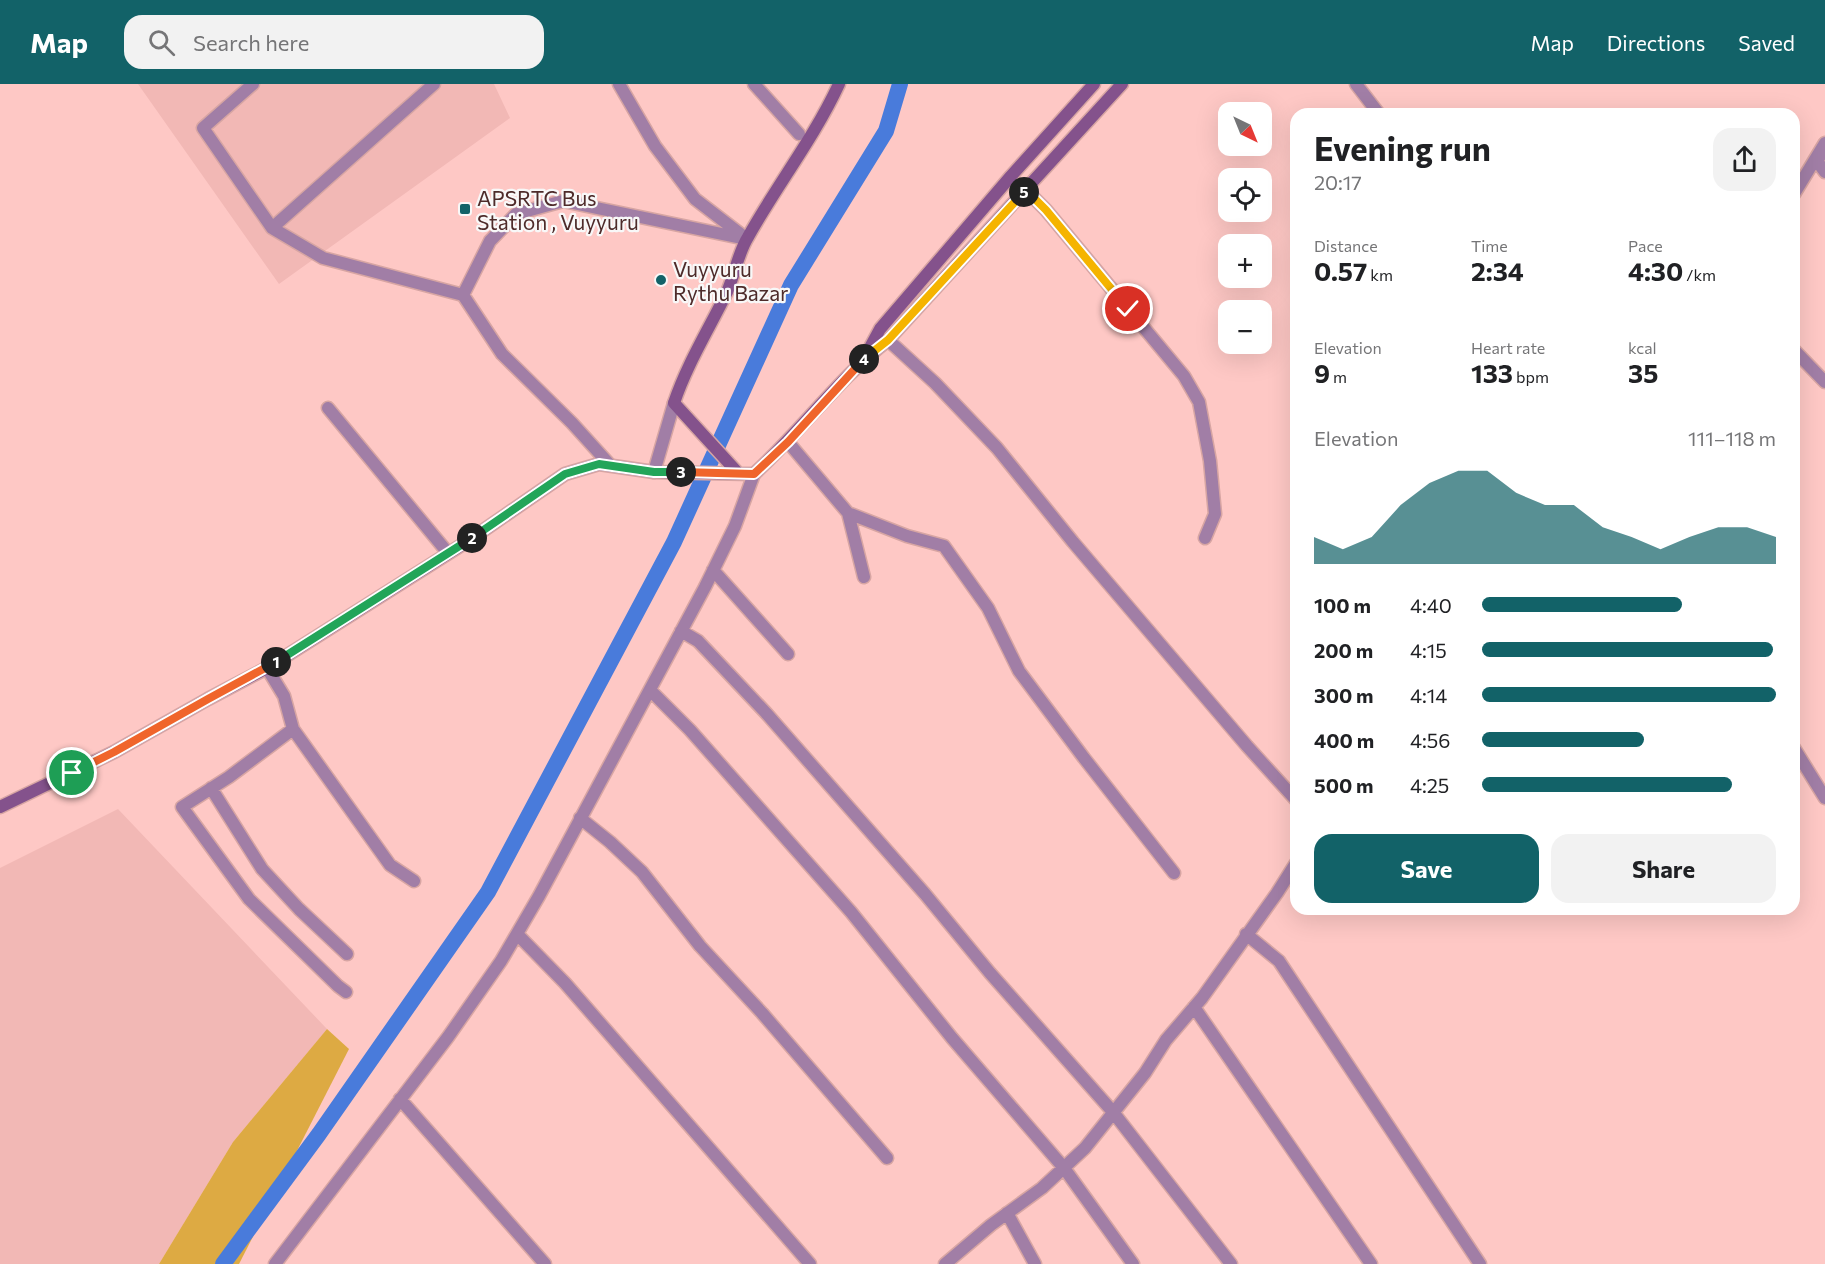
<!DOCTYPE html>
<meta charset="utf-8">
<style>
:root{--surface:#fff;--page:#f2f2f2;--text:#202124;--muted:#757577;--accent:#126268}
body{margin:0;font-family:Commissioner,sans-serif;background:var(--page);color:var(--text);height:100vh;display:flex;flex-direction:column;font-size:22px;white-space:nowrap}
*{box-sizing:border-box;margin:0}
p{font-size:20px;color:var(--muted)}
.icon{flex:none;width:33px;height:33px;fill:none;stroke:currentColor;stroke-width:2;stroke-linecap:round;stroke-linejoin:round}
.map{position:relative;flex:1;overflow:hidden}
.side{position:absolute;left:1290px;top:24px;width:510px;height:807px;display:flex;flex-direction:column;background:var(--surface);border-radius:18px;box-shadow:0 6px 24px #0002}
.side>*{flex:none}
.needle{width:39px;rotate:137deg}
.buttons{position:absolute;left:1218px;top:18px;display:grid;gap:12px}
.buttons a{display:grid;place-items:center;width:54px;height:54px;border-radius:12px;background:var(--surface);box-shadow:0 6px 24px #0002;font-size:30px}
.pin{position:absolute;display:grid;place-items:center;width:51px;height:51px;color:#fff;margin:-26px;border:3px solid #fff;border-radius:50%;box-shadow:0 2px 6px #0007}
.km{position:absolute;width:30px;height:30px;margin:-15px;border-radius:50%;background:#222;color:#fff;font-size:16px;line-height:30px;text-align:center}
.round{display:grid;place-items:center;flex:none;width:63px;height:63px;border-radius:18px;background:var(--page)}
.overview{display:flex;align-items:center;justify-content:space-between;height:102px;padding:0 24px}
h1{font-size:33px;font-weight:700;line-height:45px}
.metrics{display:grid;grid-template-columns:repeat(3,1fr);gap:9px;height:102px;padding:6px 24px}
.metrics div{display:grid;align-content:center}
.metrics b{font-size:26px;font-weight:700}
.metrics small{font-size:16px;font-weight:400}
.metrics p{font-size:16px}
.chart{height:168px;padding:12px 24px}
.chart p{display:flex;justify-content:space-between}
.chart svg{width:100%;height:108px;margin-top:6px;fill:var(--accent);opacity:.7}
.primary-button{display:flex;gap:12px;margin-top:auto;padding:12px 24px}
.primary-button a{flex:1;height:69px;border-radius:18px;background:var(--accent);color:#fff;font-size:24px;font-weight:700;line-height:69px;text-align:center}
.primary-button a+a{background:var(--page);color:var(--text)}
ul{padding:0 24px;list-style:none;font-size:20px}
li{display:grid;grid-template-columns:96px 72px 1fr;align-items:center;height:45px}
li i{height:15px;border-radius:8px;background:var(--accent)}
header{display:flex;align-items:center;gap:36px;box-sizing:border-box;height:84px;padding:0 30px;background:var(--accent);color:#fff}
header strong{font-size:28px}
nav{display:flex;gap:33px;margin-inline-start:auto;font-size:21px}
.search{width:420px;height:54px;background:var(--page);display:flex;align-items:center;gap:15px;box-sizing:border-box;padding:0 21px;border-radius:18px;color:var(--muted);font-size:22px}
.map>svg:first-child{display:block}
</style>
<header>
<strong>Map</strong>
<div class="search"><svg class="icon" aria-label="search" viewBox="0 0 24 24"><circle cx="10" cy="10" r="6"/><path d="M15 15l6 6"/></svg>Search here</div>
<nav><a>Map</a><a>Directions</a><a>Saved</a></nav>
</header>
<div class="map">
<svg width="1825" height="1180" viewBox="0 0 1825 1180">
<rect width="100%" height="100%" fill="#fec8c5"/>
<path fill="#f2b8b5" d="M 138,0 L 494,0 L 510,34 L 279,200 Z
M 118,725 L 327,945 L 233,1058 L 159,1180 L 0,1180 L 0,784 Z"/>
<path fill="#ddaa43" d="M 327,945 L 349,965 L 239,1180 L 159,1180 L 233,1058 Z"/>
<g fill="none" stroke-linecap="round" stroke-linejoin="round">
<path stroke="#497bdb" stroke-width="16" d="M 223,1180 L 319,1050 L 488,808 L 674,458 L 791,201 L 886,47 L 900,0"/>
<defs>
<path id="street" d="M 253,0 L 203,44 L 272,144 L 323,174 L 463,211
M 619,0 L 655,62 L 695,115 L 743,152
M 754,0 L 799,50
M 1356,0 L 1379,30
M 1822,69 L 1817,77 L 1825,88
M 1026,106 L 1046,126 L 1184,292 L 1199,318 L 1210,377 L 1215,430 L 1205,454
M 1794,110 L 1825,59
M 272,144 L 434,0
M 888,256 L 935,299 L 997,364 L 1073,458 L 1247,662 L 1296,716
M 1794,266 L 1825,298
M 328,324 L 448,469
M 788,358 L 848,429 L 864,493
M 610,381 L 572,339 L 502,270 L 463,211 L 490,157 L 516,130 L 563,117 L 746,155
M 654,388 L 674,319
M 848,429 L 907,452 L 944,462 L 988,524 L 1019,587 L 1084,674 L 1174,789
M 713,486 L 788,570
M 681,547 L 698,557 L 766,629 L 925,810 L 990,889 L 1113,1028 L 1231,1180
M 267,584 L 284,612 L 293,645 L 229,693 L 182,723 L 249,815 L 338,902 L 346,908
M 650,606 L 690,646 L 851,828 L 952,954 L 1064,1084 L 1133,1180
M 293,645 L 390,781 L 414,797
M 1794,664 L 1825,714
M 211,704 L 262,785 L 299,825 L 347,870
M 580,734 L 610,758 L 642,788 L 700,862 L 762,929 L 887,1074
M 517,850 L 565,899 L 810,1180
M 1246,850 L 1279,877 L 1480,1180
M 1194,923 L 1371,1180
M 400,1015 L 545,1180
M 1007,1129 L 1035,1180
M 275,1180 L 448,953 L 501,877 L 539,812 L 705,503 L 735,442 L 754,390
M 945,1180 L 991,1141 L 1042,1104 L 1085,1064 L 1145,989 L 1166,956 L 1202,914 L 1277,809 L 1296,779"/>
<path id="secondary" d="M 867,269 L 880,245 L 1011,92 L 1094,0
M 738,389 L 674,319 C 687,280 709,245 727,208 C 735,190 738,169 748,153 C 777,101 814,54 839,0
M 0,723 L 114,668 L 208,615 L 267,584 L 468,457 L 565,390 L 599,380 L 654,388 L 754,390 C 801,347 838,295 888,256 L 1122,0"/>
</defs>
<use href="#street" stroke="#d7a5a3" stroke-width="15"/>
<use href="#secondary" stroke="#d7a5a3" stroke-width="15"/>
<use href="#street" stroke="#a17ea6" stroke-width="12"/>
<use href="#secondary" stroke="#84528c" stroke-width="12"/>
</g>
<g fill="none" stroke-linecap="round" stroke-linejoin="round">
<defs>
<path id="split-1" d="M 72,689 L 114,668 L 208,615 L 276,578"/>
<path id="split-2" d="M 276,578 L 472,454"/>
<path id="split-3" d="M 472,454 L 565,390 L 599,380 L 654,388 L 681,388"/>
<path id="split-4" d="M 681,388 L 754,390 L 788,358 L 864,275"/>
<path id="split-5" d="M 864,275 L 888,256 L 1024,108"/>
<path id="split-6" d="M 1024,108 L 1026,106 L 1046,126 L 1128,225"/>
</defs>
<use href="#split-1" stroke="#fff" stroke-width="12"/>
<use href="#split-2" stroke="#fff" stroke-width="12"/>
<use href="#split-3" stroke="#fff" stroke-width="12"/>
<use href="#split-4" stroke="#fff" stroke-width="12"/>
<use href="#split-5" stroke="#fff" stroke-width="12"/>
<use href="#split-6" stroke="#fff" stroke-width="12"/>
<use href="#split-1" stroke="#f0652b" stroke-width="8"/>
<use href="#split-2" stroke="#22a559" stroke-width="8"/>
<use href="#split-3" stroke="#22a559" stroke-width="8"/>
<use href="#split-4" stroke="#f0652b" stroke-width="8"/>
<use href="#split-5" stroke="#f5b400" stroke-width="8"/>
<use href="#split-6" stroke="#f5b400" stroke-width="8"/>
</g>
<g fill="#126268" stroke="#f8f8f8" stroke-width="2">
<rect x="459" y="119" width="12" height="12" rx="3"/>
<circle cx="661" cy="196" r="6"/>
</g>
<g text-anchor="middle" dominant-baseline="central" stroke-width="4.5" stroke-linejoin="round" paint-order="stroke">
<g font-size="21" fill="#4e2b2a" stroke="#f8f8f8" text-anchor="start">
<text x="477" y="113">APSRTC Bus<tspan x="477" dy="24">Station , Vuyyuru</tspan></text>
<text x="673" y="184">Vuyyuru<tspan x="673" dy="24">Rythu Bazar</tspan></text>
</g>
</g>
</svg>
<div class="buttons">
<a><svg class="needle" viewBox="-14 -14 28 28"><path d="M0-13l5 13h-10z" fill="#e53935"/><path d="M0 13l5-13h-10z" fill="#757577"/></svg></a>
<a><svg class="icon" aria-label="locate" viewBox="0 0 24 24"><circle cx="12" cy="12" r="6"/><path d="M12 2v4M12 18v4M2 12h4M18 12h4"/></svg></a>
<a>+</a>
<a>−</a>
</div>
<div class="pin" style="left:72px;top:689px;background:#1e9e55"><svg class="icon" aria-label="arrive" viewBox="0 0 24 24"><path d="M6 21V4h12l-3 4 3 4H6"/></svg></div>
<div class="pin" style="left:1128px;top:225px;background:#d93025"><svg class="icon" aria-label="check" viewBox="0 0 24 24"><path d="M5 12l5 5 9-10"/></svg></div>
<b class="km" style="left:276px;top:578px">1</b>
<b class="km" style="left:472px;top:454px">2</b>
<b class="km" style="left:681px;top:388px">3</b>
<b class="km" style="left:864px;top:275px">4</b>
<b class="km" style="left:1024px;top:108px">5</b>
<section class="side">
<div class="overview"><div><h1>Evening run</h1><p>20:17</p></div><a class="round"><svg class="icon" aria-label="share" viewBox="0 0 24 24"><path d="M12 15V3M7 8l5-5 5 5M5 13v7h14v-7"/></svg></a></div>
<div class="metrics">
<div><p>Distance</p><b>0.57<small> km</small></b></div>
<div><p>Time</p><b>2:34</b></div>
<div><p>Pace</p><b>4:30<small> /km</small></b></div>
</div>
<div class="metrics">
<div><p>Elevation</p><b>9<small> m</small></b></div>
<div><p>Heart rate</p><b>133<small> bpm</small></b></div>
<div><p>kcal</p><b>35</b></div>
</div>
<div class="chart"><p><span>Elevation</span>111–118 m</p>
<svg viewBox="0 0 160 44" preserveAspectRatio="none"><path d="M0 44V33L10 38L20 33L30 20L40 11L50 6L60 6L70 15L80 20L90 20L100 29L110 33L120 38L130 33L140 29L150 29L160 33V44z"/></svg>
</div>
<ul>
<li><b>100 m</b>4:40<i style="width:68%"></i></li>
<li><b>200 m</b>4:15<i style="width:99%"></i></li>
<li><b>300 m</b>4:14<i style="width:100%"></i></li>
<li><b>400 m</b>4:56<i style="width:55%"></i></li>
<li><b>500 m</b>4:25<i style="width:85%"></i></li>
</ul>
<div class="primary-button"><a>Save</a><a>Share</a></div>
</section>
</div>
